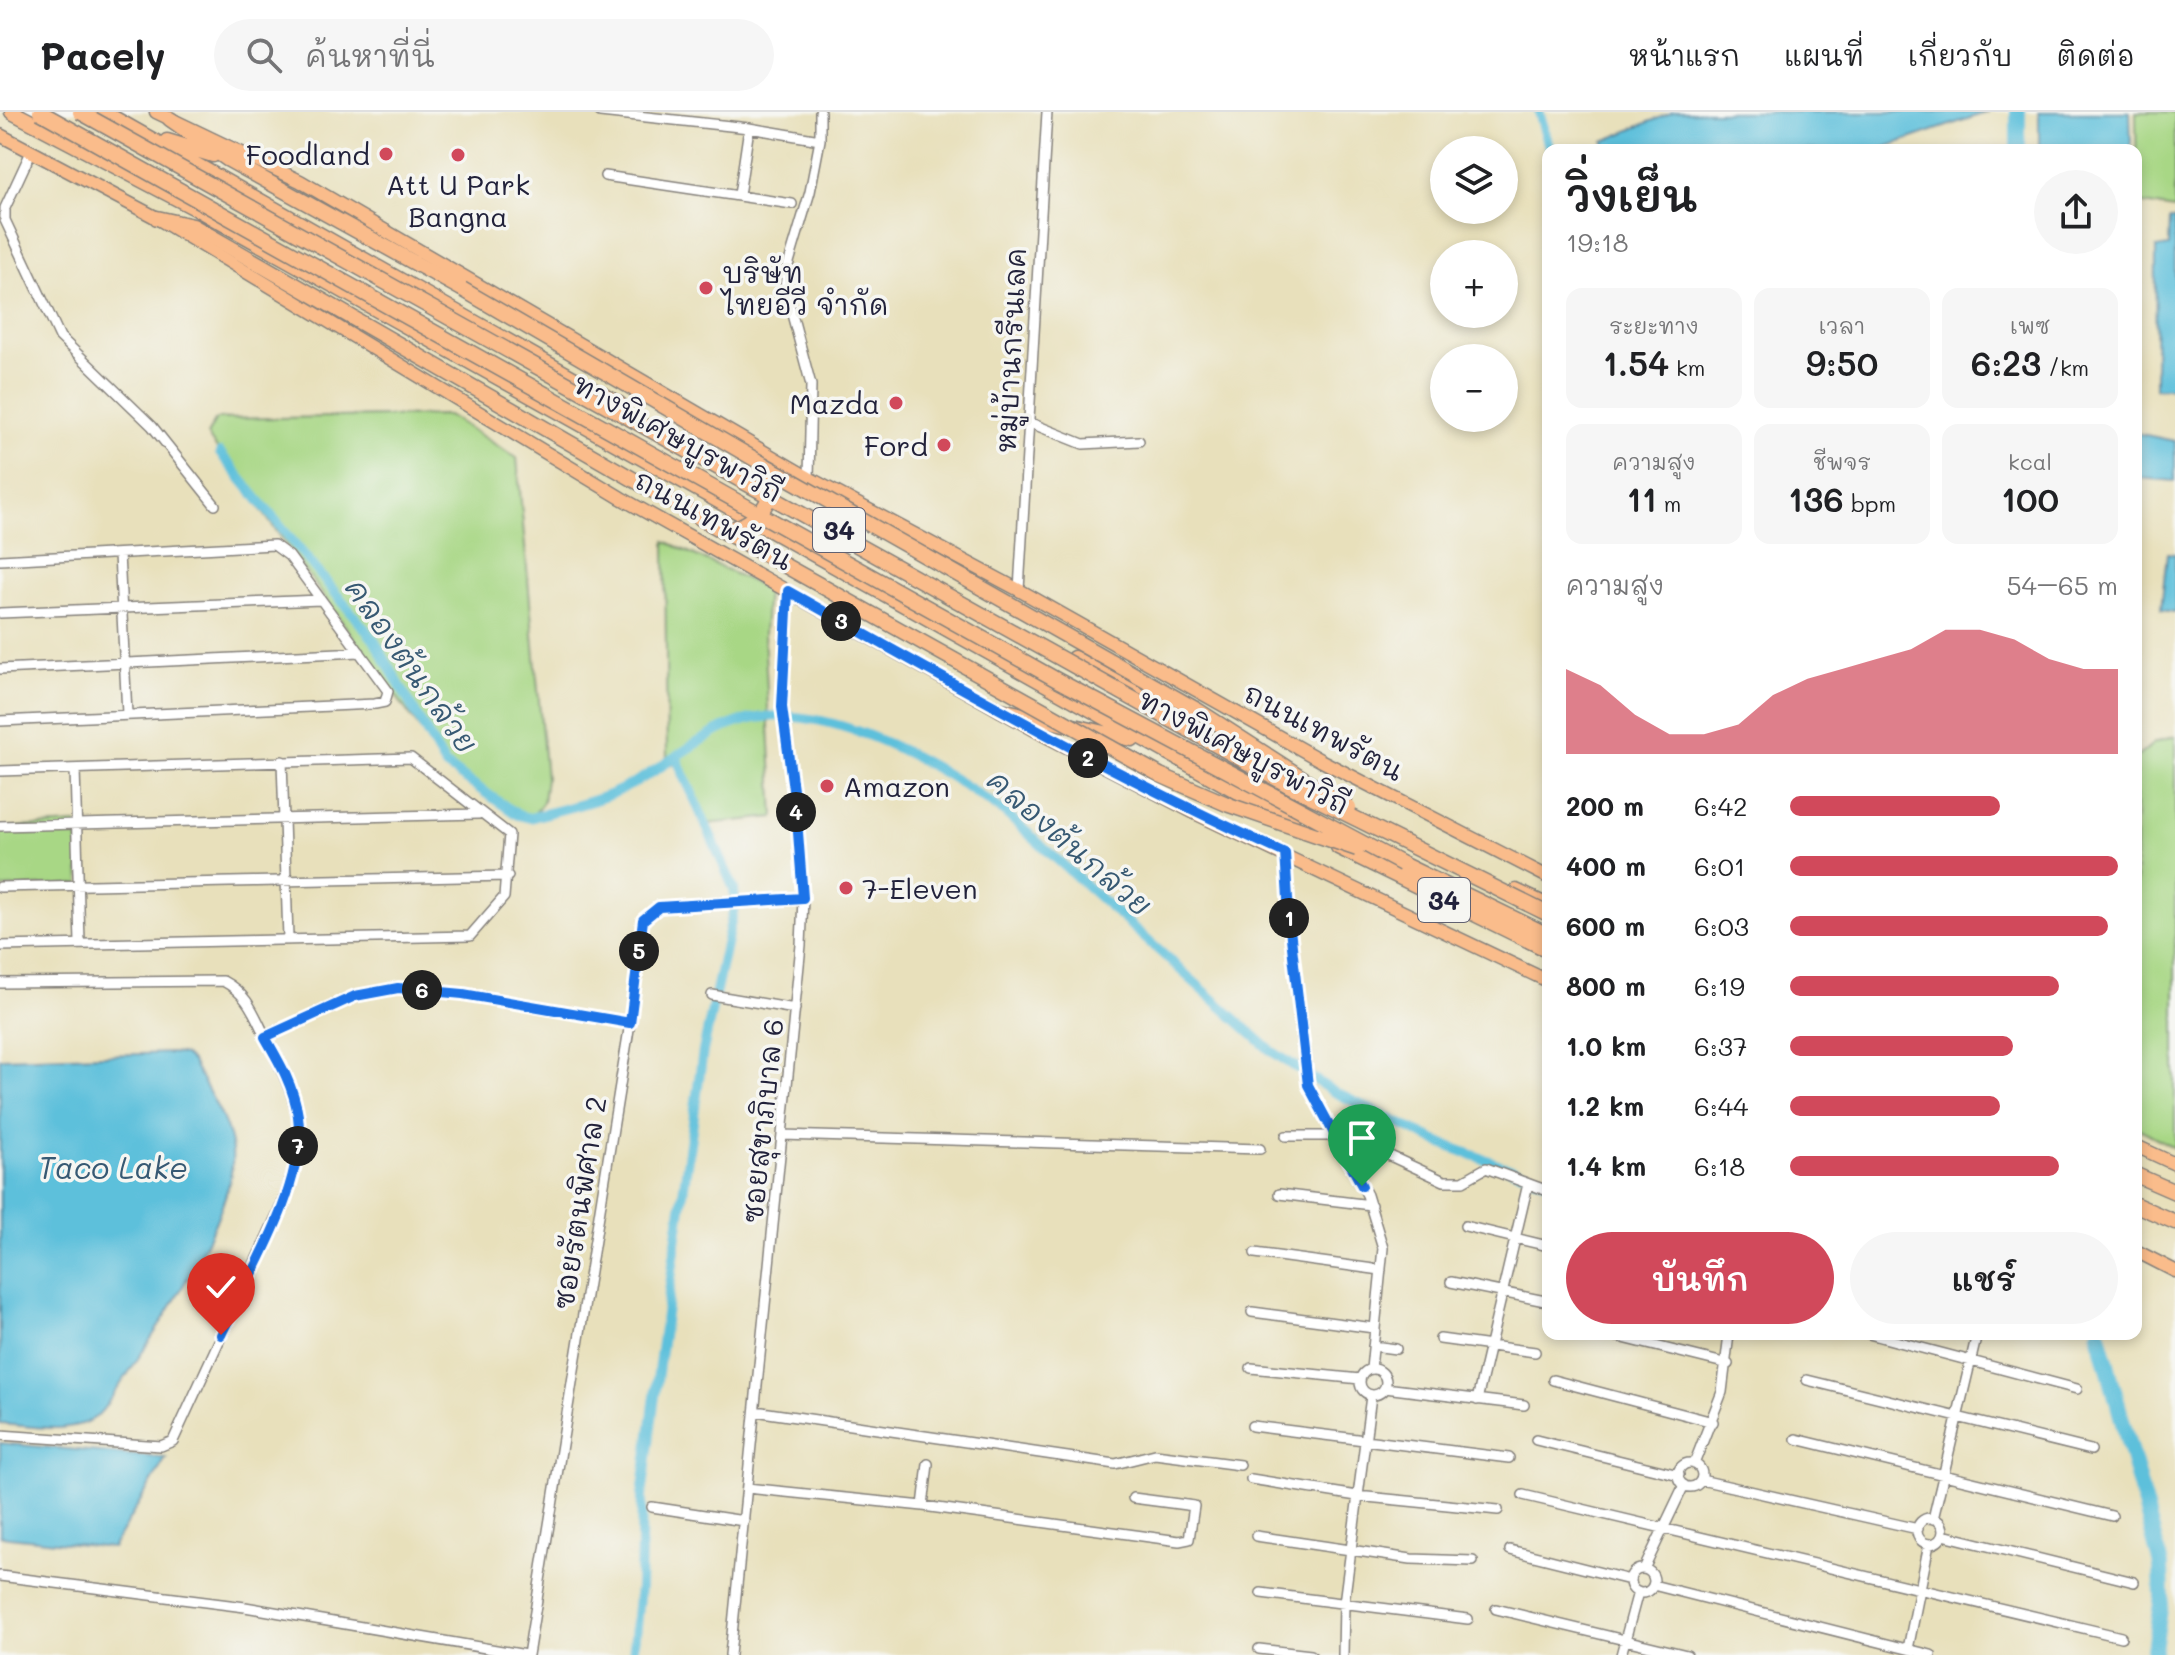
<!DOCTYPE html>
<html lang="th">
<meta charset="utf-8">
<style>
:root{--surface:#fff;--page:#f6f6f6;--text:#202124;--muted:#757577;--line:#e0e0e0;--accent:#d1495b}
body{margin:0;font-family:Mali,"Playpen Sans Thai",sans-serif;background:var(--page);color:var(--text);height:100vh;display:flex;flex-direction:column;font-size:30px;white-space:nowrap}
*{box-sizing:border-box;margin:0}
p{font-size:26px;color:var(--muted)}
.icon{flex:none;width:44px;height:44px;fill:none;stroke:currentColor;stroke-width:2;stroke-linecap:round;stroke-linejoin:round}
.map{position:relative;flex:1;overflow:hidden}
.sheet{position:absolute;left:1542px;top:32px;width:600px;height:1196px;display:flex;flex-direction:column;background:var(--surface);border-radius:16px;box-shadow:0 4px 12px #0003}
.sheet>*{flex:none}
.fabs{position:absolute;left:1430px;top:24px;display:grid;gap:16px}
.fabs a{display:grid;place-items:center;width:88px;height:88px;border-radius:50%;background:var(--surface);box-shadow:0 4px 12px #0003;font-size:40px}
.pin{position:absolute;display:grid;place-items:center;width:68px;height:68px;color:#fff;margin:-82px -34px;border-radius:50% 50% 50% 0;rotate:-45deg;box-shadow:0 0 8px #0007}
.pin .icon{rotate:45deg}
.km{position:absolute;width:40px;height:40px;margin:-20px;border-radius:50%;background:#222;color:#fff;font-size:22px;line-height:40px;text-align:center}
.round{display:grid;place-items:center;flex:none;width:84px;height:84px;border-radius:42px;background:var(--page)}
.overview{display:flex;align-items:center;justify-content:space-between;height:136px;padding:0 24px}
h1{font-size:44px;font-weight:600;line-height:60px}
.metrics{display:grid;grid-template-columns:repeat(3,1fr);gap:12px;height:136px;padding:8px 24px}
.metrics div{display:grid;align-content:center;border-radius:16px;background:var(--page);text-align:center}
.metrics b{font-size:34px;font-weight:600}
.metrics small{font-size:22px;font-weight:400}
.metrics p{font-size:22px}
.chart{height:224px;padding:16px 24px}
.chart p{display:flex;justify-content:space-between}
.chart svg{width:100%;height:144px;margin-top:8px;fill:var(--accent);opacity:.7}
.button{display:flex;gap:16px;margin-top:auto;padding:16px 24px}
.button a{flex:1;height:92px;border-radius:48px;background:var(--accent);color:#fff;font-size:32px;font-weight:600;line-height:92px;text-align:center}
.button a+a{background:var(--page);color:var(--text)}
ul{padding:0 24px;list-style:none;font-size:26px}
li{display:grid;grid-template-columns:128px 96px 1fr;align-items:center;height:60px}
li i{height:20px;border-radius:10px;background:var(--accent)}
header{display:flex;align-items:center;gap:48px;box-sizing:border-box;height:112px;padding:0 40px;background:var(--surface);border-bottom:2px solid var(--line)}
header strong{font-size:38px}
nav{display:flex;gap:44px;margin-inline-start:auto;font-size:28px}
.search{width:560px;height:72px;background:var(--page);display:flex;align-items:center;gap:20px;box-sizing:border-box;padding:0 28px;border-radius:44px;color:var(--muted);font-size:30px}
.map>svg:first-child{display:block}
</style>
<header>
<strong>Pacely</strong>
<div class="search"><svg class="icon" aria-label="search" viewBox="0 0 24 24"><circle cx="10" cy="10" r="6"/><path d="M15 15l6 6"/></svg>ค้นหาที่นี่</div>
<nav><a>หน้าแรก</a><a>แผนที่</a><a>เกี่ยวกับ</a><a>ติดต่อ</a></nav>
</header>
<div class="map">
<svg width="2175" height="1543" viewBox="0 0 2175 1543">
<rect width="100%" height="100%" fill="#f6f6f2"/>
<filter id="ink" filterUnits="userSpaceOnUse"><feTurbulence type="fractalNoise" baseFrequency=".0125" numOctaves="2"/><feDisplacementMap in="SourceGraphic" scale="16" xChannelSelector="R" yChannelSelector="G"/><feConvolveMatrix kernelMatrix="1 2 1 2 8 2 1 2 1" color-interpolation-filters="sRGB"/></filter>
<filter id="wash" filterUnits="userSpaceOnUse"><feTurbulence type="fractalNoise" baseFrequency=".006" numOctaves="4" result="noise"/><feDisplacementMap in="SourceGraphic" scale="32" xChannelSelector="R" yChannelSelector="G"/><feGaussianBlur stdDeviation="1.8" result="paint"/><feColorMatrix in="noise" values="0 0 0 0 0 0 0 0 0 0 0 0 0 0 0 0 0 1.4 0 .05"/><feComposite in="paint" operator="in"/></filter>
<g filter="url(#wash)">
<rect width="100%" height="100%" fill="#e8e0bb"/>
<path fill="#a8d785" stroke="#657c60" stroke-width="2" d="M 2136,0 L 2175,0 L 2175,97 L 2137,91 Z
M 448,303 L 517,346 L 546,666 L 543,690 L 534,702 L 514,702 L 446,653 L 207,323 L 216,307 Z
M 665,429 L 767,477 L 764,522 L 774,705 L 706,712 L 678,653 L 667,652 Z
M 2175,624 L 2175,1036 L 2136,1015 L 2136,646 L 2154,631 Z
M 77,712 L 80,772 L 0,776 L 0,716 Z"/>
<path fill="#5dc0db" stroke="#40718b" stroke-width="2" d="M 1673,0 L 1988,0 L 1877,38 L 1605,38 L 1604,29 Z
M 2039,0 L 2130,0 L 2131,38 L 2039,38 Z
M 2170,107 L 2175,107 L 2175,276 L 2155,276 L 2156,136 L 2169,134 Z
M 2136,321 L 2175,329 L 2175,369 L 2138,366 Z
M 2167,441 L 2175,442 L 2175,500 L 2161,498 Z
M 174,941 L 184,943 L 192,950 C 206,977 229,1008 232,1039 C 239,1103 137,1250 99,1303 C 71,1324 33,1314 0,1312 L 0,946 Z
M 0,1331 L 166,1346 L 112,1436 L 0,1424 Z"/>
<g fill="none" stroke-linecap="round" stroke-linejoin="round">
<path stroke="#5dc0db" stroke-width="10" d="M 1539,0 L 1550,38
M 220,341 L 374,528 L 445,653 L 518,703 L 530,706 C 559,697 591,692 618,679 C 657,662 689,631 728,614 C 814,578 933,650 1003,699 L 1270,938 L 1332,979 L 1442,1032 L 1548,1070
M 633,1543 L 640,1475 L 642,1384 L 660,1245 L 703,939 L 735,791 L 734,777 L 676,645"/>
<path stroke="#5dc0db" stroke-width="16" d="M 2018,38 L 2018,0
M 2099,1222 L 2161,1453 L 2162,1485 L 2153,1543"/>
</g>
</g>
<g filter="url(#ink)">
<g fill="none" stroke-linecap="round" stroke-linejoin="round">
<defs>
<path id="minor" d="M 600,0 L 749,16 L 739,83
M 749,16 L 820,28
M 31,40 L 5,96 L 5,108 L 60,225 L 152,314 L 215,393
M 605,64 L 792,92
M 1028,310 L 1083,332 L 1139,329
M 809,366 L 811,273 L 785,176 L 787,157 L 810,80 L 820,28 L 820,0
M 119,442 L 127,602
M 0,448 L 274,433 L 289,444 L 388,579 L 385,590 L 375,592 L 0,609
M 1019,478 L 1047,0
M 0,501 L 321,488
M 0,557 L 360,540
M 282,649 L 288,826
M 75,657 L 80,831
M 0,659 L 411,646 L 509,722 L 504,785 L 470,824 L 0,834
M 0,714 L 479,702
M 1285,741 L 1290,817 L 1308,973 L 1367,1083 L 1383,1136 L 1371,1257
M 0,775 L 508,764
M 0,871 L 223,869 C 248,882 254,902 266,926 C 300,995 311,1017 282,1092 L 173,1329 L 161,1334 L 0,1323
M 712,883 L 795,897
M 265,925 L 355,884 L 398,876 L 463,882 L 630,911
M 1330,1016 L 1444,1069 L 1463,1069 L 1486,1056 L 1548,1079
M 782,1023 L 1260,1037
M 1286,1024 L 1335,1024
M 1279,1082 L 1371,1093
M 1465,1114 L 1548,1134
M 1255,1141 L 1381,1158
M 1451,1170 L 1545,1189
M 1252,1200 L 1374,1216
M 1607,1222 L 1728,1252
M 1869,1222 L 2077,1277
M 1440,1227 L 1535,1240
M 1373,1234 L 1396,1237
M 1251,1256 L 1360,1267
M1360 1270a13 13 0 1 1 26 0a13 13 0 1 1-26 0Z
M 1553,1268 L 1713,1310
M 1807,1268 L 2091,1338
M 1385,1276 L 1524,1293
M 1477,1288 L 1528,1072
M 755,1299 L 1115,1352 L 1155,1342 L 1240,1353
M 1252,1314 L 1509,1346
M 1796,1327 L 2112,1404
M 1536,1328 L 1679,1363
M1678 1363a12 12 0 1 1 24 0a12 12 0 1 1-24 0Z
M 1694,1352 L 1722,1280 L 1729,1222
M 1251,1367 L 1357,1384 L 1498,1398
M 1701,1368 L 1918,1417
M 747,1376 L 923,1394 L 1179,1429 L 1189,1427 L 1194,1394 L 1133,1386
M 1523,1383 L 2121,1525
M 923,1394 L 928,1352
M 652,1395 L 744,1409
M1917 1419a13 13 0 1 1 26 0a13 13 0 1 1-26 0Z
M 1933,1407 L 1977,1222
M 1943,1423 L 2134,1470
M 1256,1424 L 1411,1447 L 1473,1449
M 1510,1438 L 1630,1468
M 1644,1457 L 1684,1373
M1630 1469a12 12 0 1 1 24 0a12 12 0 1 1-24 0Z
M 0,1464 L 245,1495 L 526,1543
M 1653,1473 L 1931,1543
M 1261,1481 L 1468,1507
M 1496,1497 L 1687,1543
M 1259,1537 L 1311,1543
M 1908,1537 L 1929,1432
M 528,1543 L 630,911 L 643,808 L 659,795 L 803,786
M 730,1543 L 801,833 L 803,786 L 797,707 L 782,595 L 788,479
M 1343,1543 L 1344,1491 L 1371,1284
M 1621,1543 L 1638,1480"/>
<path id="major" d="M 156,0 L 300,69 L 809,366 L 1019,478 L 1320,648 L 1548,765
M 0,23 L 157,106 L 621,386 L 1042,622 L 1197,702 L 1548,869
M 2136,1034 L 2175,1052
M 2136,1139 L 2175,1159"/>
<path id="highway" d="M 12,0 L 197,97 L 1292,710
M 103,0 L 619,292
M 170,7 L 227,47 L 462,177
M 167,29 L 213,43
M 157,106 L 193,114 L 723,419
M 1074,546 L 1174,602
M 1001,598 L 1132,627
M 1338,735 L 1548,838
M 1402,752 L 1548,823
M 1516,779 L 1548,794
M 2136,1063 L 2175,1080
M 2136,1093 L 2175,1110"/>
</defs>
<use href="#minor" stroke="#85817b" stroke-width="12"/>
<use href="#major" stroke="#85817b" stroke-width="15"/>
<use href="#highway" stroke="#85817b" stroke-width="17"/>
<use href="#minor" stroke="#fff" stroke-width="9"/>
<use href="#major" stroke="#fabc8b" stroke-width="12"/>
<use href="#highway" stroke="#fabc8b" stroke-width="14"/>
<defs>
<path id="highway-bridge" d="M 40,0 L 1057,568 L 1402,752
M 80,0 L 1286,672 L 1548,802
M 462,177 L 763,352 C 782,388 758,412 723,419
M 763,352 L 1197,598 L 1349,696
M 723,419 L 1160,663 L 1229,693 L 1357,737"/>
</defs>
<use href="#highway-bridge" stroke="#85817b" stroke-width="17" stroke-linecap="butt"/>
<use href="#highway-bridge" stroke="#fabc8b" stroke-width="14"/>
</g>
</g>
<g fill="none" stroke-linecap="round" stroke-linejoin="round" filter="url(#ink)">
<defs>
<path id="route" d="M 221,1223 C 250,1163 307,1072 298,1004 C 294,975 280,951 265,925 L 355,884 L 398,876 L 463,882 L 630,911 L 643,808 L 659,795 L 803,786 L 797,707 L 782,595 L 788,479 C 952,571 1114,664 1285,741 L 1290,817 L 1308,973 L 1362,1074"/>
</defs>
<use href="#route" stroke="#fff" stroke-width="16"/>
<use href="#route" stroke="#1a73e8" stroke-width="10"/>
</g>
<g fill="#d1495b" stroke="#f6f6f2" stroke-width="3">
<circle cx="386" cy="42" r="8"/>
<circle cx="458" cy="43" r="8"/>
<circle cx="706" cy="176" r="8"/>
<circle cx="896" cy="291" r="8"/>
<circle cx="944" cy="333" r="8"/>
<circle cx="827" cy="674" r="8"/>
<circle cx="846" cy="776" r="8"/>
</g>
<g text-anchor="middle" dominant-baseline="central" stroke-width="7" stroke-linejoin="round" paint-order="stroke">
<g fill="#f6f6f2" stroke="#626272" stroke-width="2">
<rect x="813" y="396" width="52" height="44" rx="6"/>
<rect x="1418" y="766" width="52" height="44" rx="6"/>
</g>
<g font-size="26" font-weight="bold" fill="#22223b">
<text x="839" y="418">34</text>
<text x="1444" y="788">34</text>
</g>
<g font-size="28" fill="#22223b" stroke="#f6f6f2" text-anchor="end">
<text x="370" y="42">Foodland</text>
<text x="458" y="72" text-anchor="middle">Att U Park<tspan x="458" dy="32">Bangna</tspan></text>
<text x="722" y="160" text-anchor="start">บริษัท<tspan x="722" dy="32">ไทยอีวี จำกัด</tspan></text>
<text x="880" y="291">Mazda</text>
<text x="928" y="333">Ford</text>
<text x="843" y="674" text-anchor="start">Amazon</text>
<text x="862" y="776" text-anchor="start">7-Eleven</text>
</g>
<g font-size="28" fill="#22223b" stroke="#f6f6f2">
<text transform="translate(1010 238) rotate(-87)">หมู่บ้านกรีนเลค</text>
<text transform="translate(678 325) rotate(29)">ทางพิเศษบูรพาวิถี</text>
<text transform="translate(714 407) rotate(29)">ถนนเทพรัตน</text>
<text transform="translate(1324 619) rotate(28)">ถนนเทพรัตน</text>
<text transform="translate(1244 639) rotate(28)">ทางพิเศษบูรพาวิถี</text>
<text transform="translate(762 1009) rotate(-84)">ซอยสุขาภิบาล 6</text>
<text transform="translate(579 1091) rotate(-81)">ซอยรัตนพิศาล 2</text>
</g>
<g font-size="30" font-style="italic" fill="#375973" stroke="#f6f6f2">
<text transform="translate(412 553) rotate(55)">คลองต้นกล้วย</text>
<text transform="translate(1070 730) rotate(41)">คลองต้นกล้วย</text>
<text x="113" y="1055">Taco Lake</text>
</g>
</g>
</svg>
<div class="fabs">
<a><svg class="icon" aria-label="layers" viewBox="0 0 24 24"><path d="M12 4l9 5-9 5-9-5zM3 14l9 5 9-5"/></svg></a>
<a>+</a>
<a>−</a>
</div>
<div class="pin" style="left:1362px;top:1074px;background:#1e9e55"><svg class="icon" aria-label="arrive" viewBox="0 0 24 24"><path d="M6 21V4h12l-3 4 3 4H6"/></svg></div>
<div class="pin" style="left:221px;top:1223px;background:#d93025"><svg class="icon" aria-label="check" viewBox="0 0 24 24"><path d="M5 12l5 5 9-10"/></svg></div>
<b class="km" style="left:1289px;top:806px">1</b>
<b class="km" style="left:1088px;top:646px">2</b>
<b class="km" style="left:841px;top:509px">3</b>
<b class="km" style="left:796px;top:700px">4</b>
<b class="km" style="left:639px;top:839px">5</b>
<b class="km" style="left:422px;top:878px">6</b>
<b class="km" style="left:298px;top:1034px">7</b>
<section class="sheet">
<div class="overview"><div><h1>วิ่งเย็น</h1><p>19:18</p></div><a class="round"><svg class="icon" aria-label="share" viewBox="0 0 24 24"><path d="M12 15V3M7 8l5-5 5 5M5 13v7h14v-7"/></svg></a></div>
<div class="metrics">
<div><p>ระยะทาง</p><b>1.54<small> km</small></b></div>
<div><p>เวลา</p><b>9:50</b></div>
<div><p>เพซ</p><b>6:23<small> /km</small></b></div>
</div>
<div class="metrics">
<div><p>ความสูง</p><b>11<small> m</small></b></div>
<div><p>ชีพจร</p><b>136<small> bpm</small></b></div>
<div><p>kcal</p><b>100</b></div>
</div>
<div class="chart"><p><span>ความสูง</span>54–65 m</p>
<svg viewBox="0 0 160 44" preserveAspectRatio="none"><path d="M0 44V18L10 23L20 32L30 38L40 38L50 35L60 26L70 21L80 18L90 15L100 12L110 6L120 6L130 9L140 15L150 18L160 18V44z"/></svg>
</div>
<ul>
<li><b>200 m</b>6:42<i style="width:64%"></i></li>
<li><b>400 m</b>6:01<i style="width:100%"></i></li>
<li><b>600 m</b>6:03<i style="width:97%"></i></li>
<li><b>800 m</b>6:19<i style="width:82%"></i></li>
<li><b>1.0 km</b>6:37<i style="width:68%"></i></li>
<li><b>1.2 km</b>6:44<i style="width:64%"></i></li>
<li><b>1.4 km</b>6:18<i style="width:82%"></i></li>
</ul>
<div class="button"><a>บันทึก</a><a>แชร์</a></div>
</section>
</div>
